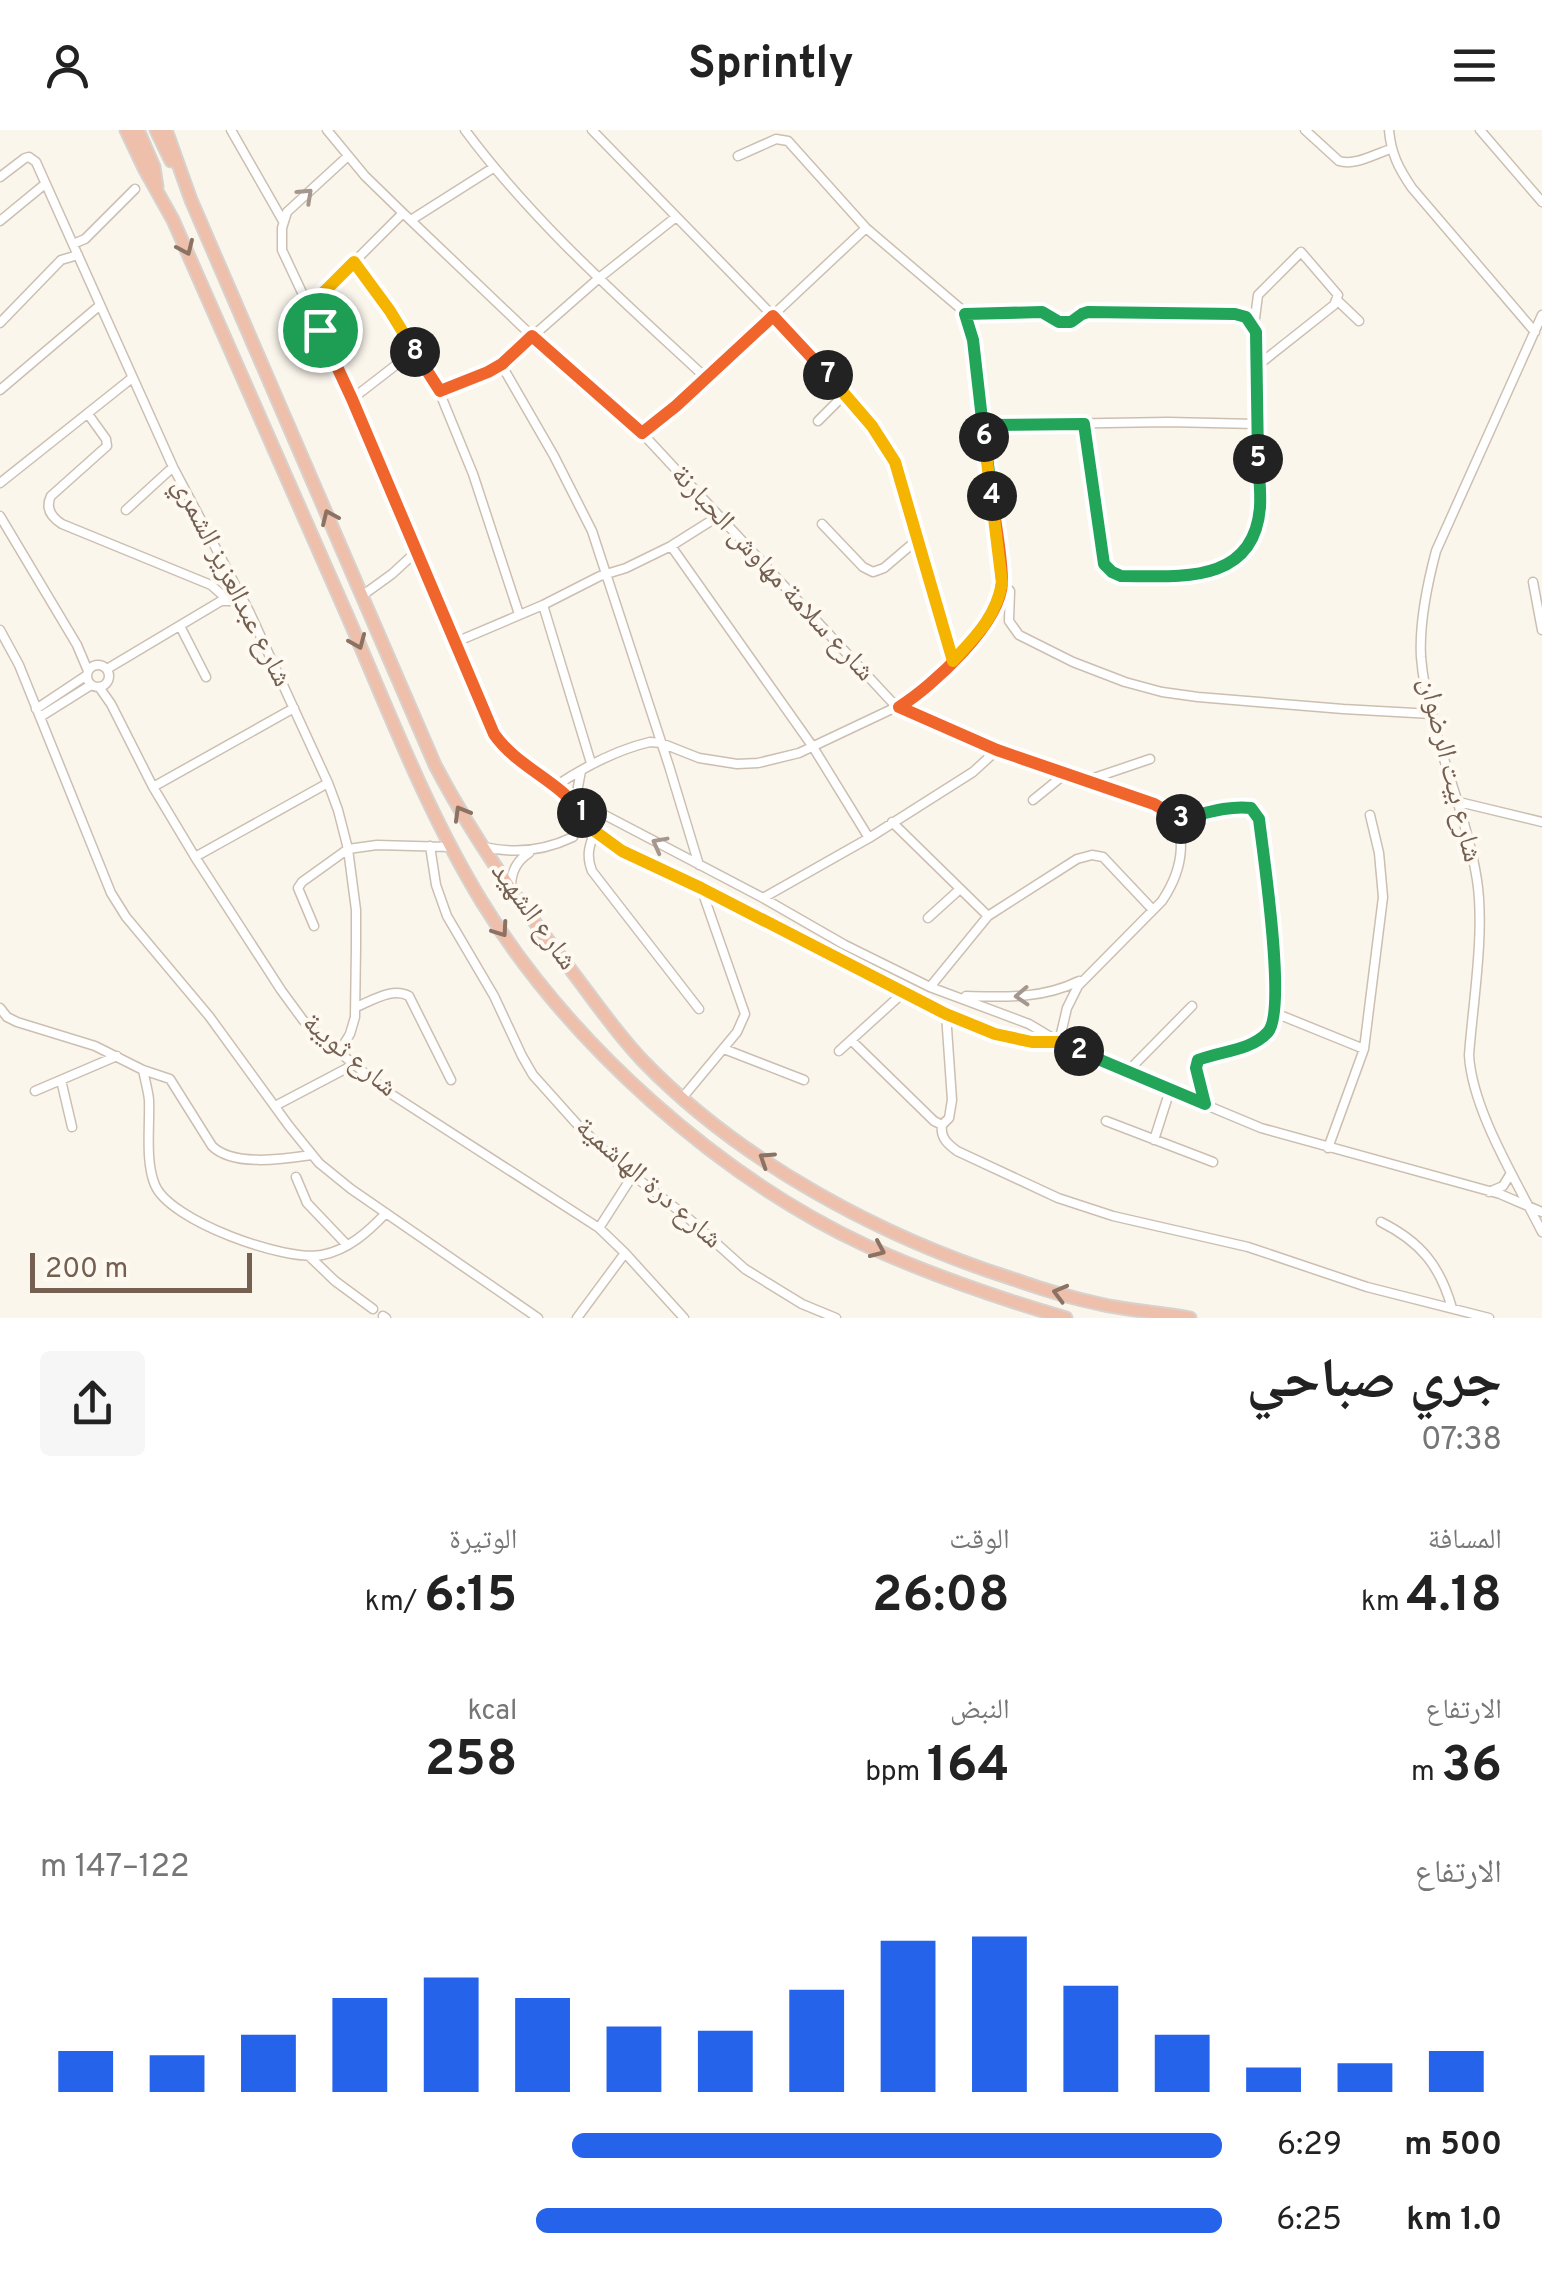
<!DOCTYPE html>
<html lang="ar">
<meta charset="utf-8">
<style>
:root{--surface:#fff;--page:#f6f6f6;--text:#222;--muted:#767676;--accent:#2563eb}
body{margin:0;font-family:Overpass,"Noto Naskh Arabic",sans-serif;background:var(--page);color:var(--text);direction:rtl;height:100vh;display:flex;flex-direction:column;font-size:38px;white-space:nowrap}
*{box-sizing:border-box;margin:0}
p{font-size:32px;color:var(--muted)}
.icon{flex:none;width:55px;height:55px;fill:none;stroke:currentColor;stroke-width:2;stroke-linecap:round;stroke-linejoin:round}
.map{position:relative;height:1188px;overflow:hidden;direction:ltr}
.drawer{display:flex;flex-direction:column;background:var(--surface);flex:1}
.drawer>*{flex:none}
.scale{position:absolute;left:30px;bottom:25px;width:222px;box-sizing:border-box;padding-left:10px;border:5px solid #745f51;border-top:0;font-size:28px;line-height:35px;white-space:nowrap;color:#745f51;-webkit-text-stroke:8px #fefaf2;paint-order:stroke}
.pin{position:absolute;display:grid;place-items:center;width:85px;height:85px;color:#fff;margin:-42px;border:5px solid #fff;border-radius:50%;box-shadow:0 2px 10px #0007}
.km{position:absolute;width:50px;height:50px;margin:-25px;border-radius:50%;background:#222;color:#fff;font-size:28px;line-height:50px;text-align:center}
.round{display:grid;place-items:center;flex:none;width:105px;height:105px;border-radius:10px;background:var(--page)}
.headline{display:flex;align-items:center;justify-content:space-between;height:170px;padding:0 40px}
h1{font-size:55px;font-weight:700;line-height:75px}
.figures{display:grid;grid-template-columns:repeat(3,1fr);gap:15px;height:170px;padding:10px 40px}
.figures div{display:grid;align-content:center}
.figures b{font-size:50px;font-weight:700}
.figures small{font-size:28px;font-weight:400}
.figures p{font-size:28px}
.chart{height:280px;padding:20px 40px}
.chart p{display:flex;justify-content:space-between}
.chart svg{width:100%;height:180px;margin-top:10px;stroke:var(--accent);stroke-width:6}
ul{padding:0 40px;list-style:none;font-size:32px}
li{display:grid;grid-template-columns:160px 120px 1fr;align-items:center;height:75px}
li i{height:25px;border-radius:12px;background:var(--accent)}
header{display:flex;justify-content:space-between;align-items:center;height:130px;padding:0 40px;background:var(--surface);font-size:45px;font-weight:700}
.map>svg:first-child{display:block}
</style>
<header><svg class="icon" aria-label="menu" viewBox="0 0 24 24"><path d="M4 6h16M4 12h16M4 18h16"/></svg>Sprintly<svg class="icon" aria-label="person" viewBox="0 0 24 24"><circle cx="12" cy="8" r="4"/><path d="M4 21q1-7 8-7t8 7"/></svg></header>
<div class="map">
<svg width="1542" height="1188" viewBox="0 0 1542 1188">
<rect width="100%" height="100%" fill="#fbf6ec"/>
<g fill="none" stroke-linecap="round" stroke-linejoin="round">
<defs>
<path id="minor" d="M 231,0 L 283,91
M 327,0 L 365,46 L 403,83 L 532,206 L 642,303 L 891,571 L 917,587 L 997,620 L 1154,675 C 1195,693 1182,741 1162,771 L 1078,856 L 1067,878 L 1059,912
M 465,0 C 534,93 622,170 706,248
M 592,0 L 773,186 L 860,280 L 885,313 L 895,332 L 912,384 L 953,531
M 1305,0 L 1339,31 C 1356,36 1374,24 1391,19
M 1389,0 C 1391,24 1399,39 1412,58 L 1535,202
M 1480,0 L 1542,72
M 348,26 L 287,82 L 282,98 L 282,120 L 352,269 L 459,518 L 488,594 L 510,625 L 577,677 L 589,695 L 604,709 L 631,726 L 701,758 L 946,884 L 995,904 L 1032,912 L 1059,912
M 0,47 L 25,28 L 29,27 L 36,32 L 173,337 L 249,481 L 328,653 L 338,680 L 348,719 L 356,780 L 356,816 L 355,887 L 350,904 L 339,922
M 411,90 L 493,38
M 0,91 L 45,54
M 73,114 L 85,109 L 135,59
M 354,132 L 390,181 L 439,261 L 473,344 L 519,484
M 1338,171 L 1359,191
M 310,176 L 403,83
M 965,184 L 1042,182 L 1059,191 L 1071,192 L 1082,184 L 1089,182 L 1235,183 L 1246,187 L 1256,202 L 1256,294 L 1260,376 L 1255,400 L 1247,414 L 1236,427 L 1223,437 L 1208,443 L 1192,446 L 1121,446 C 1110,442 1103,435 1101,423 L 1084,294
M 1542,185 L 1436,421 C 1427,455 1419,492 1421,527 C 1427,601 1465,674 1477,750 C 1485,802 1473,872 1469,925 C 1472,980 1517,1052 1542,1102
M 0,193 L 61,130 L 78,125
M 1254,196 L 1258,165 L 1301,122 L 1338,165 L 1334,175 L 1257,236
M 501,234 L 554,326 L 592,401 L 669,636 L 699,735
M 0,260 L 99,176
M 439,261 L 501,234 L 599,148 L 676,87
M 352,269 L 414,221
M 88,284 L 106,309 L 107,316 L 51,366 C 45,378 51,387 62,394 L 211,455 L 228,470
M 818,291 L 845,264
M 983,295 L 1168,292 L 1256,294
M 642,303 L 706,248 L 866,98
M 0,353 L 132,248
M 126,380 L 173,337
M 0,386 L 77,515 L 88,541
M 822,394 L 863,437 L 873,442 L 884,438 L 918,409
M 671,416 L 813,617 L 869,708
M 1533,452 L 1542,500
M 1002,453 L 1010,461 L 1009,491 L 1019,505 L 1073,532 L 1125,552 L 1162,562 L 1198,567 L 1343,579 L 1432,584
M 363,465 L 392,444 L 417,421
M 543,475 L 591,633
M 180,496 L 206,547
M 0,500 L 19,535 L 111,763 L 126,787 L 209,886 L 289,996 L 319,1033 L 351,1059 L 538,1188
M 456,512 L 543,475 L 600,446 L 626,438 L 671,416 L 717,387
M87 546a11 11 0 1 1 22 0a11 11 0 1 1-22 0Z
M 107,539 L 221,471 L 236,471 L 246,478
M 99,557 L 111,574 L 153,657 L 195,727 L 281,860 L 303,890 L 318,905 L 388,962 L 599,1098 L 625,1123 L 684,1188
M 36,579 L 87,545
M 40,587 L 91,555
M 1088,650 L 1150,629
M 153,657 L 294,578
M 554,657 C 584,637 615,620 650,612 L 661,613 L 699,628 L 737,634 L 758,633 L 799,623 L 909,571 L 933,553 L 985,497 L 999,470 L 1002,453 L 973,211 L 968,190 L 961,179 L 866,98 L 788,11 L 776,9 L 738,26
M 1033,670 L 1065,644
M 1459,672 L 1542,692
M 578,677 L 601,683 L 763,768 L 845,815 L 930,857 L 1029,894 L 1059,912 L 1170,960 L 1261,998 L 1500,1064 L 1542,1082
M 1176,690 C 1195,686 1228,674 1246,677 C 1255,679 1255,682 1259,689 C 1263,724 1287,880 1268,902 C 1251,922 1220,921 1197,931 L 1196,938 L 1205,974
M 892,692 L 988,786
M 595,701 C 589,716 586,726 592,741 L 699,879
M 430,716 L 436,755 L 447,786 L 494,866 L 522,926 L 533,945 L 576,993 L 616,1032 L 687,1087 L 745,1139 L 802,1174 L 836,1188
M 484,717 C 515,724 544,721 573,707 L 579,694 L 577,662 L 581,641
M 195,727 L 328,653
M 511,757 C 511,742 516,731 529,723
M 763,768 L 869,708 L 973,642 L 997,620
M 928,788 L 960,759
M 314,796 L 298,758 L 302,752 L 348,719 L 377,715 L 450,717
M 930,857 L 988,786 L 1077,729 L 1092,725 L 1103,727 L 1153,780
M 966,866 C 1006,867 1042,869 1079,851
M 356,877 C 373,870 393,857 409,866 L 451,950
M 0,878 L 7,887 L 17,892 L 95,916 L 143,940 L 170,949 L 212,1016 C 233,1037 284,1029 311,1025
M 1275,883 L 1364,919
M 851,910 L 934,991 L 942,995 L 949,988 L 952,970 L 946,884
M 724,919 L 804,950
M 839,921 L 904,862
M 143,940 C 145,950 148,960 149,970 C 150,996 145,1032 155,1055 C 170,1091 285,1132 322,1125 C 348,1120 368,1102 386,1083
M 1128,941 L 1192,876
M 61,950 L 72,997
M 35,961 L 117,926
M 683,967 L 737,902 L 745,884 L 701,758
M 275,976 L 353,935
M 1106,991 L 1213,1032
M 942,995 C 940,1008 948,1014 957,1021 L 1058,1068 L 1113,1086 L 1248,1117 L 1367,1157 L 1489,1188
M 1154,1010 L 1170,960
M 1328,1018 L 1364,919 L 1383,767 L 1379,723 L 1370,685
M 296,1047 L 307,1073 L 347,1115
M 1489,1062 L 1503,1056 L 1511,1043
M 1381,1092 C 1421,1112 1440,1136 1452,1178
M 599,1098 L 633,1045
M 309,1126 L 335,1151 L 373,1179
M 383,1186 L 386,1188
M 577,1188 L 625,1123"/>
<path id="highway" d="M 126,0 L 144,38 L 173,90 C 231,222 289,354 347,485 C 389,582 427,682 482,772 C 569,913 717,1046 867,1116 C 931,1145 998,1168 1066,1188
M 138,0 L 154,37 L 157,57
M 156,0 L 171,31
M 166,0 L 191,70 L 435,635 C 471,704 516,769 564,831 C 590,864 614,901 644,932 C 741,1032 881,1107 1013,1149 C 1041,1159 1071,1168 1100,1174 C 1130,1181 1160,1182 1190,1188"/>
</defs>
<use href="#minor" stroke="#ccbfb2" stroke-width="11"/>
<use href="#highway" stroke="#d8d2ce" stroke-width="15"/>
<use href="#minor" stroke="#fff" stroke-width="8"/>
<use href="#highway" stroke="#eebfaa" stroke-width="11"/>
</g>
<defs><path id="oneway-chevron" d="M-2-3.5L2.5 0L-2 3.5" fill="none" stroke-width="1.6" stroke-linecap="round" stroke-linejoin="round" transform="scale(2.5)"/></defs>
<g stroke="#a5978e">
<use href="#oneway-chevron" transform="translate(306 65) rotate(-43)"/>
<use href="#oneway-chevron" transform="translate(659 714) rotate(-152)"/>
<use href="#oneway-chevron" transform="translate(1022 866) rotate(177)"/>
</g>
<g stroke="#8c7263">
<use href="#oneway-chevron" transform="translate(186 118) rotate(66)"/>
<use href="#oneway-chevron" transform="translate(329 387) rotate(-114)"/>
<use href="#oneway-chevron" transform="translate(358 512) rotate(67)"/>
<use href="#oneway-chevron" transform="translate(461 683) rotate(-120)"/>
<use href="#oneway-chevron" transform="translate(501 800) rotate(55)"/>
<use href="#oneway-chevron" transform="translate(766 1029) rotate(-147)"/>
<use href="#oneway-chevron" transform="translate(878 1120) rotate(24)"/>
<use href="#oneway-chevron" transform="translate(1060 1163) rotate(-165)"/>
</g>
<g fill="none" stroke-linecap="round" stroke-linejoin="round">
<defs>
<path id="split-1" d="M 320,200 L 352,269 L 494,604 C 517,637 559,651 582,683"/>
<path id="split-2" d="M 582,683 L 596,702 L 622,721 L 701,758 L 946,884 L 995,904 L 1032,912 L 1059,912 L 1079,921"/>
<path id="split-3" d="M 1079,921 L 1205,974 L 1196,938 L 1198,930 C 1220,921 1251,921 1268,902 C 1287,880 1263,723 1259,689 L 1251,678 C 1228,675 1203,684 1181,689"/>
<path id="split-4" d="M 992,366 C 995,394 1002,424 1002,452 C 1001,493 933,556 899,577 L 997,620 L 1154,674 L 1166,681 L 1176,690 L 1181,689"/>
<path id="split-5" d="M 992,366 L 983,295 L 1084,294 L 1104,434 L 1112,442 L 1121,446 C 1177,446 1254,456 1260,377 C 1261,362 1259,345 1258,329"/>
<path id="split-6" d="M 984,307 L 973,210 L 965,184 L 1042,182 L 1059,192 L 1071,192 L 1082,184 L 1088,182 L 1235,184 L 1246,187 L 1256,202 L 1258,329"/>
<path id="split-7" d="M 828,245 L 872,296 L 895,332 L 953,531 C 976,506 996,487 1002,453 L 984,307"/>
<path id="split-8" d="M 415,222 L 440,261 L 488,242 L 502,234 L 532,206 L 642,303 L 676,276 L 773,186 L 828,245"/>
<path id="split-9" d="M 320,200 L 310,176 L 354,132 L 390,181 L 415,222"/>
</defs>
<use href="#split-1" stroke="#fff" stroke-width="20"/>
<use href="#split-2" stroke="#fff" stroke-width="20"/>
<use href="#split-3" stroke="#fff" stroke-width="20"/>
<use href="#split-4" stroke="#fff" stroke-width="20"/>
<use href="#split-5" stroke="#fff" stroke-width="20"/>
<use href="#split-6" stroke="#fff" stroke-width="20"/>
<use href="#split-7" stroke="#fff" stroke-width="20"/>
<use href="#split-8" stroke="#fff" stroke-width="20"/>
<use href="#split-9" stroke="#fff" stroke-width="20"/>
<use href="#split-1" stroke="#f0652b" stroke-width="12"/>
<use href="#split-2" stroke="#f5b400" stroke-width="12"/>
<use href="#split-3" stroke="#22a559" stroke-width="12"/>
<use href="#split-4" stroke="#f0652b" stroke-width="12"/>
<use href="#split-5" stroke="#22a559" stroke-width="12"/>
<use href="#split-6" stroke="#22a559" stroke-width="12"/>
<use href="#split-7" stroke="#f5b400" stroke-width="12"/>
<use href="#split-8" stroke="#f0652b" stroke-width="12"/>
<use href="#split-9" stroke="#f5b400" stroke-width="12"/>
</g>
<g text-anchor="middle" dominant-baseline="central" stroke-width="8" stroke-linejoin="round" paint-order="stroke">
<g font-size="28" fill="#745f51" stroke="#fefaf2">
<text transform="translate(772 444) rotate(47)">شارع سلامة مهاوش الحبارنة</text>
<text transform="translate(231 453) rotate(63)">شارع عبدالعزيز الشمري</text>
<text transform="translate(1449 640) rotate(76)">شارع بيت الرضوان</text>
<text transform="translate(533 787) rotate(54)">شارع الشهيد</text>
<text transform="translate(349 926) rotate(40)">شارع ثويبة</text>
<text transform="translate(648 1054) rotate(41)">شارع درة الهاشمية</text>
</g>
</g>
</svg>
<div class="scale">200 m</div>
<div class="pin" style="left:320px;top:200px;background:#1e9e55"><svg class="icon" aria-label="arrive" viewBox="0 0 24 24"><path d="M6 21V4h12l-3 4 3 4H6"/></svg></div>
<b class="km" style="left:582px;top:683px">1</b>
<b class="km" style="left:1079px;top:921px">2</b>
<b class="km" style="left:1181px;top:689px">3</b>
<b class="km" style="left:992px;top:366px">4</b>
<b class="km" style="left:1258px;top:329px">5</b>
<b class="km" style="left:984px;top:307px">6</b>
<b class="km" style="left:828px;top:245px">7</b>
<b class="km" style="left:415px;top:222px">8</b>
</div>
<section class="drawer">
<div class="headline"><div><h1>جري صباحي</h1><p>07:38</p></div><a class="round"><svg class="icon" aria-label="share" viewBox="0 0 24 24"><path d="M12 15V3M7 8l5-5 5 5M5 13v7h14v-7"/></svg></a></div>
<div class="figures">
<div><p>المسافة</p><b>4.18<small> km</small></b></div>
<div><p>الوقت</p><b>26:08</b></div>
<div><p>الوتيرة</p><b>6:15<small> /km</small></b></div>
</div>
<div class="figures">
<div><p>الارتفاع</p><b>36<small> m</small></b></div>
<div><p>النبض</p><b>164<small> bpm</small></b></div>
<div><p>kcal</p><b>258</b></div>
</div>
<div class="chart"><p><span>الارتفاع</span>122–147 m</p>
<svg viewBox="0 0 160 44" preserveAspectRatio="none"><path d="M5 44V34M15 44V35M25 44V30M35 44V21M45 44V16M55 44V21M65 44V28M75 44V29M85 44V19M95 44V7M105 44V6M115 44V18M125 44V30M135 44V38M145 44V37M155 44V34"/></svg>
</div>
<ul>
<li><b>500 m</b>6:29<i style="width:55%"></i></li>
<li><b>1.0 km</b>6:25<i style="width:58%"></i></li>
</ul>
</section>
